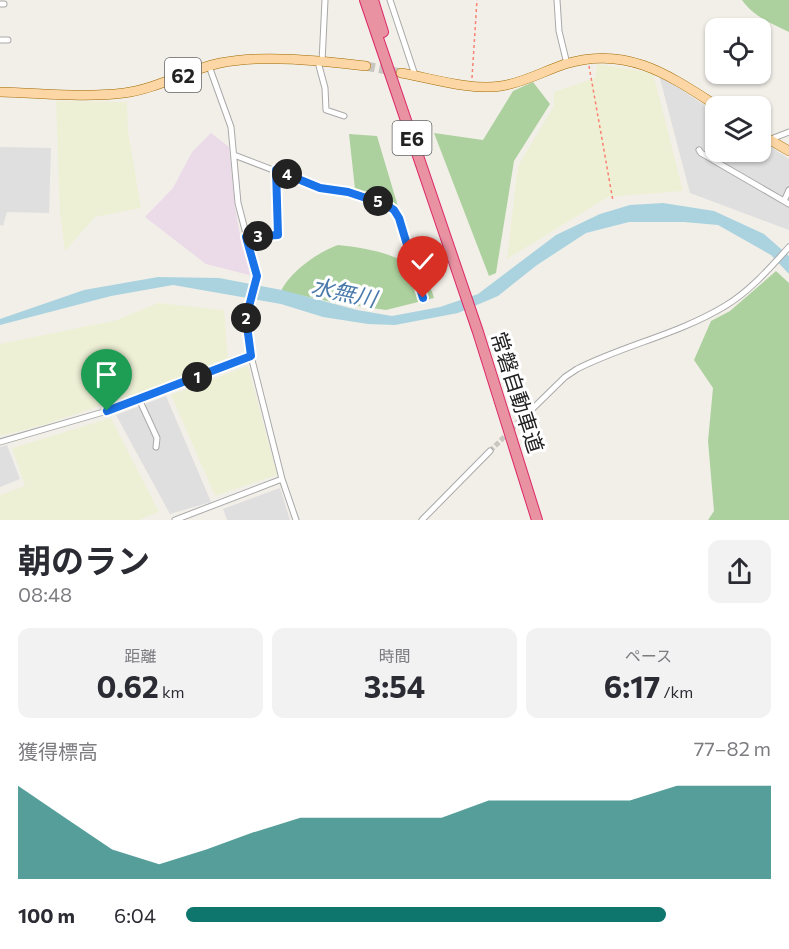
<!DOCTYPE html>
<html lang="ja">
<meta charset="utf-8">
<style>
:root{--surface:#fff;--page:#f2f2f3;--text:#2b2b33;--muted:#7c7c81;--accent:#0f766e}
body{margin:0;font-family:Commissioner,"Noto Sans JP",sans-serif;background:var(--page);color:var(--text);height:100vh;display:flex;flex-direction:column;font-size:22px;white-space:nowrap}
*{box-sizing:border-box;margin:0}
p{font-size:20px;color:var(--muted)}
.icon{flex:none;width:33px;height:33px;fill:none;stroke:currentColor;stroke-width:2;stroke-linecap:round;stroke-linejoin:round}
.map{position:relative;height:520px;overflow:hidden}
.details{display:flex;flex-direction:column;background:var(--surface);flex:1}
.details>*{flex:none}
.buttons{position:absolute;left:705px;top:18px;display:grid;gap:12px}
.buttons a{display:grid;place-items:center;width:66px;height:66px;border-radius:12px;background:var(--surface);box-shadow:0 2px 4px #0004;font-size:30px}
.pin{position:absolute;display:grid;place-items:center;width:51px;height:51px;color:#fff;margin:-62px -26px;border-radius:50% 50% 50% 0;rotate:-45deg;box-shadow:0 0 6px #0007}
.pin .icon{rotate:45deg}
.km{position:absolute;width:30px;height:30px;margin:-15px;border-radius:50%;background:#222;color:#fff;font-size:16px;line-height:30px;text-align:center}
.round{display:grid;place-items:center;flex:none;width:63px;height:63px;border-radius:12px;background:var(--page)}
.head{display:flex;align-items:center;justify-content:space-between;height:102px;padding:0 18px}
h1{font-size:33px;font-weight:700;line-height:45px}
.metrics{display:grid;grid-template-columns:repeat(3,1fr);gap:9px;height:102px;padding:6px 18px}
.metrics div{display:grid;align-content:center;border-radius:12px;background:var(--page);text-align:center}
.metrics b{font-size:30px;font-weight:700}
.metrics small{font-size:16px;font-weight:400}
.metrics p{font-size:16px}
.chart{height:168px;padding:12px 18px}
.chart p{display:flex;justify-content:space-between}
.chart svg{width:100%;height:108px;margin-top:6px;fill:var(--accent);opacity:.7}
ul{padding:0 18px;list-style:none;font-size:20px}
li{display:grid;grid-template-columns:96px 72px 1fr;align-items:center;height:45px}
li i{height:15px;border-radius:8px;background:var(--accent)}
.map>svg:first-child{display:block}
</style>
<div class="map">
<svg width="789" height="520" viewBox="0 0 789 520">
<rect width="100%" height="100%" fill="#f2efe9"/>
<path fill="#e0dfdf" d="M 659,75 L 715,112 L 716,152 L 760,152 L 761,140 L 789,159 L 789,230 L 690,193 Z
M 0,147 L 51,148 L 49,213 L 7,212 L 3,226 L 0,225 Z
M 166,396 L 211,502 L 170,514 L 116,415 Z
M 7,445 L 20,479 L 0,487 L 0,447 Z
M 280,488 L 290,520 L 227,520 L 223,509 Z"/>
<path fill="#ebdbe8" d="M 211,133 L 229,147 L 235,207 L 242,246 L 253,276 L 206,264 L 145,217 L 173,188 L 192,152 Z"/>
<path fill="#eef0d5" d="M 597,64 L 653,73 L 683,191 L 608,197 L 507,259 L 518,166 L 554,106 L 554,92 L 595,78 Z
M 56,101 L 127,102 L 128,131 L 141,208 L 95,217 L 65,251 L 60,212 Z
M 158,303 L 224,310 L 228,358 L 144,391 L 43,425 L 0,436 L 0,344 L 117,320 Z
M 248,366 L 277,475 L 215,496 L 171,395 Z
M 111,418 L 159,512 L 139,520 L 0,520 L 0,495 L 25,486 L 12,448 Z"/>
<path fill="#add19e" d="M 742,0 L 789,0 L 789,32 C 772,24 753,16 742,0 Z
M 533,82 L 550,104 L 514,161 L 496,273 L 489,276 L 434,133 L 483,140 L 513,91 Z
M 349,134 L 377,136 L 399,210 L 355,189 Z
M 338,245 C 374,249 424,257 434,298 L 386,310 L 336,303 L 281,291 C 289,273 319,251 338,245 Z
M 776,271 L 789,283 L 789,520 L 708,520 L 714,511 L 708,441 L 713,388 L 694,360 L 711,321 L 730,311 Z"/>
<path fill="#aad3df" d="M 663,203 L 714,211 L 764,234 L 789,256 L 789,274 L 771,255 L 718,225 L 684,222 L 629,222 L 586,233 L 537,265 L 498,296 L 458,313 L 395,325 L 368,324 L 323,317 L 281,304 L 173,285 L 111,296 L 0,325 L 0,319 L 84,290 L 158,277 L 219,278 L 282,290 L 357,310 L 392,316 L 440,307 L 478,294 L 556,235 L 600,214 L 630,205 Z"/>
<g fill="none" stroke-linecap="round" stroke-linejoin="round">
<path stroke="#c8c6c1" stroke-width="5" stroke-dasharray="5 2.5" stroke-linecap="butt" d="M 490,451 L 519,422"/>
<path stroke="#c8c6c1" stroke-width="9" stroke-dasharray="9 4.5" stroke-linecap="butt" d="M 366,66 L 401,73"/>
<defs>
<path id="minor" d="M 390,0 L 415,75
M 557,0 L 559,31 L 567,64
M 0,4 L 4,4
M 0,40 L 8,40
M 318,62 L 325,88 L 326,110 L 344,116
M 322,62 L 325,0
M 209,66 L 231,127 L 238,203 L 257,276 L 247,318 L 251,356 L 282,479 L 296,520
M 771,139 L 789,132
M 699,150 L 701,153 L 789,204
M 234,155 L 320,188 L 348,192 L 381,201 L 394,210 L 399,218 L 423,299
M 784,201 L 789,190
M 246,237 L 278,235 L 276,170
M 139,399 L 157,438 L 156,447
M 519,422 L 565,377 L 577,369 C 624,345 679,334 725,306 C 749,292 770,268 789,247
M 0,442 L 107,411 L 251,356
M 175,520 L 282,479
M 422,520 L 490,451"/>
<path id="primary" d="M 401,73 C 431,78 471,91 501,86 C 523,83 544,71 565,64 C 626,45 669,75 717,106
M 0,92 C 41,93 83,98 124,93 C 157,89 187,70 220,63 C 262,54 323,61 366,66
M 760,134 L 789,151"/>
<path id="motorway" d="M 365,0 L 478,332 L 537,520
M 373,0 L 383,32"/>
</defs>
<use href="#minor" stroke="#a9a9a9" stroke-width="7"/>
<use href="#primary" stroke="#a06b00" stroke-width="10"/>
<use href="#motorway" stroke="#dc2a67" stroke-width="12"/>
<path stroke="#fa8072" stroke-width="1.5" stroke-dasharray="3 3" stroke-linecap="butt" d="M 589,66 L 613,201
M 472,78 L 477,0"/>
<use href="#minor" stroke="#fff" stroke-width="5"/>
<use href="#primary" stroke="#fcd6a4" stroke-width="9"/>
<use href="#motorway" stroke="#e892a2" stroke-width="10"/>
</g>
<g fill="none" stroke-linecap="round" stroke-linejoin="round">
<defs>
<path id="route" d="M 107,411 L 251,356 L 246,318 L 257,276 L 246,237 L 278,235 L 276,170 L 320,188 L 348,192 L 375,201 L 381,201 L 394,210 L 399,218 L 423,298"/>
</defs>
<use href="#route" stroke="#fff" stroke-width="12"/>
<use href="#route" stroke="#1a73e8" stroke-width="8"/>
</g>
<g text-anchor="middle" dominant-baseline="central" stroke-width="6" stroke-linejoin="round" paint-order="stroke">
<g fill="#fff" stroke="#646464" stroke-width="1.5">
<rect x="165" y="58" width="36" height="34" rx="4.5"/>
<rect x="392.5" y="121" width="39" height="34" rx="4.5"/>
</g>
<g font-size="20" font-weight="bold" fill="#222">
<text x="183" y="75">62</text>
<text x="412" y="138">E6</text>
</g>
<g font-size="21" fill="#222" stroke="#fff">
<text transform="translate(518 392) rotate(72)">常磐自動車道</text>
</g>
<g font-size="22" font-style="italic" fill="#4a7aab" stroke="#fff">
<text transform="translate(344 292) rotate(12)">水無川</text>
</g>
</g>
</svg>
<div class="buttons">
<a><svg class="icon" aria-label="locate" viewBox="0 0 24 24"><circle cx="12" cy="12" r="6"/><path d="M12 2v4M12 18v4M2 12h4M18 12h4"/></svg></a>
<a><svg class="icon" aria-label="layers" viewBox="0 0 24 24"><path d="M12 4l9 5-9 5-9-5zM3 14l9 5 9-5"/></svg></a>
</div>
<div class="pin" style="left:107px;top:411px;background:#1e9e55"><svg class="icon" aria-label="arrive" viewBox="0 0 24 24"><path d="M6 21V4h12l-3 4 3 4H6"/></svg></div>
<div class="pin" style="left:423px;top:298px;background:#d93025"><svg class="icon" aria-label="check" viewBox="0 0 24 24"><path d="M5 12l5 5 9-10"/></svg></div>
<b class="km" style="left:197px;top:377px">1</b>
<b class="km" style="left:246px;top:318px">2</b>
<b class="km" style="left:258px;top:236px">3</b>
<b class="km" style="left:287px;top:174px">4</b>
<b class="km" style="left:378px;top:201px">5</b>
</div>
<section class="details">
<div class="head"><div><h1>朝のラン</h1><p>08:48</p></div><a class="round"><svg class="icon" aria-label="share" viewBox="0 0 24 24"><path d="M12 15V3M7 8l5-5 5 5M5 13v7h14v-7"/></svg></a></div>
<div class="metrics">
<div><p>距離</p><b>0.62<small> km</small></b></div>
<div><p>時間</p><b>3:54</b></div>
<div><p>ペース</p><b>6:17<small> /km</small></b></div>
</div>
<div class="chart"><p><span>獲得標高</span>77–82 m</p>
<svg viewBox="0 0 160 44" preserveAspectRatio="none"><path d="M0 44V6L10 19L20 32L30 38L40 32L50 25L60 19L70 19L80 19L90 19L100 12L110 12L120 12L130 12L140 6L150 6L160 6V44z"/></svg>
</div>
<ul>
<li><b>100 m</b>6:04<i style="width:82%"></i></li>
</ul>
</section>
